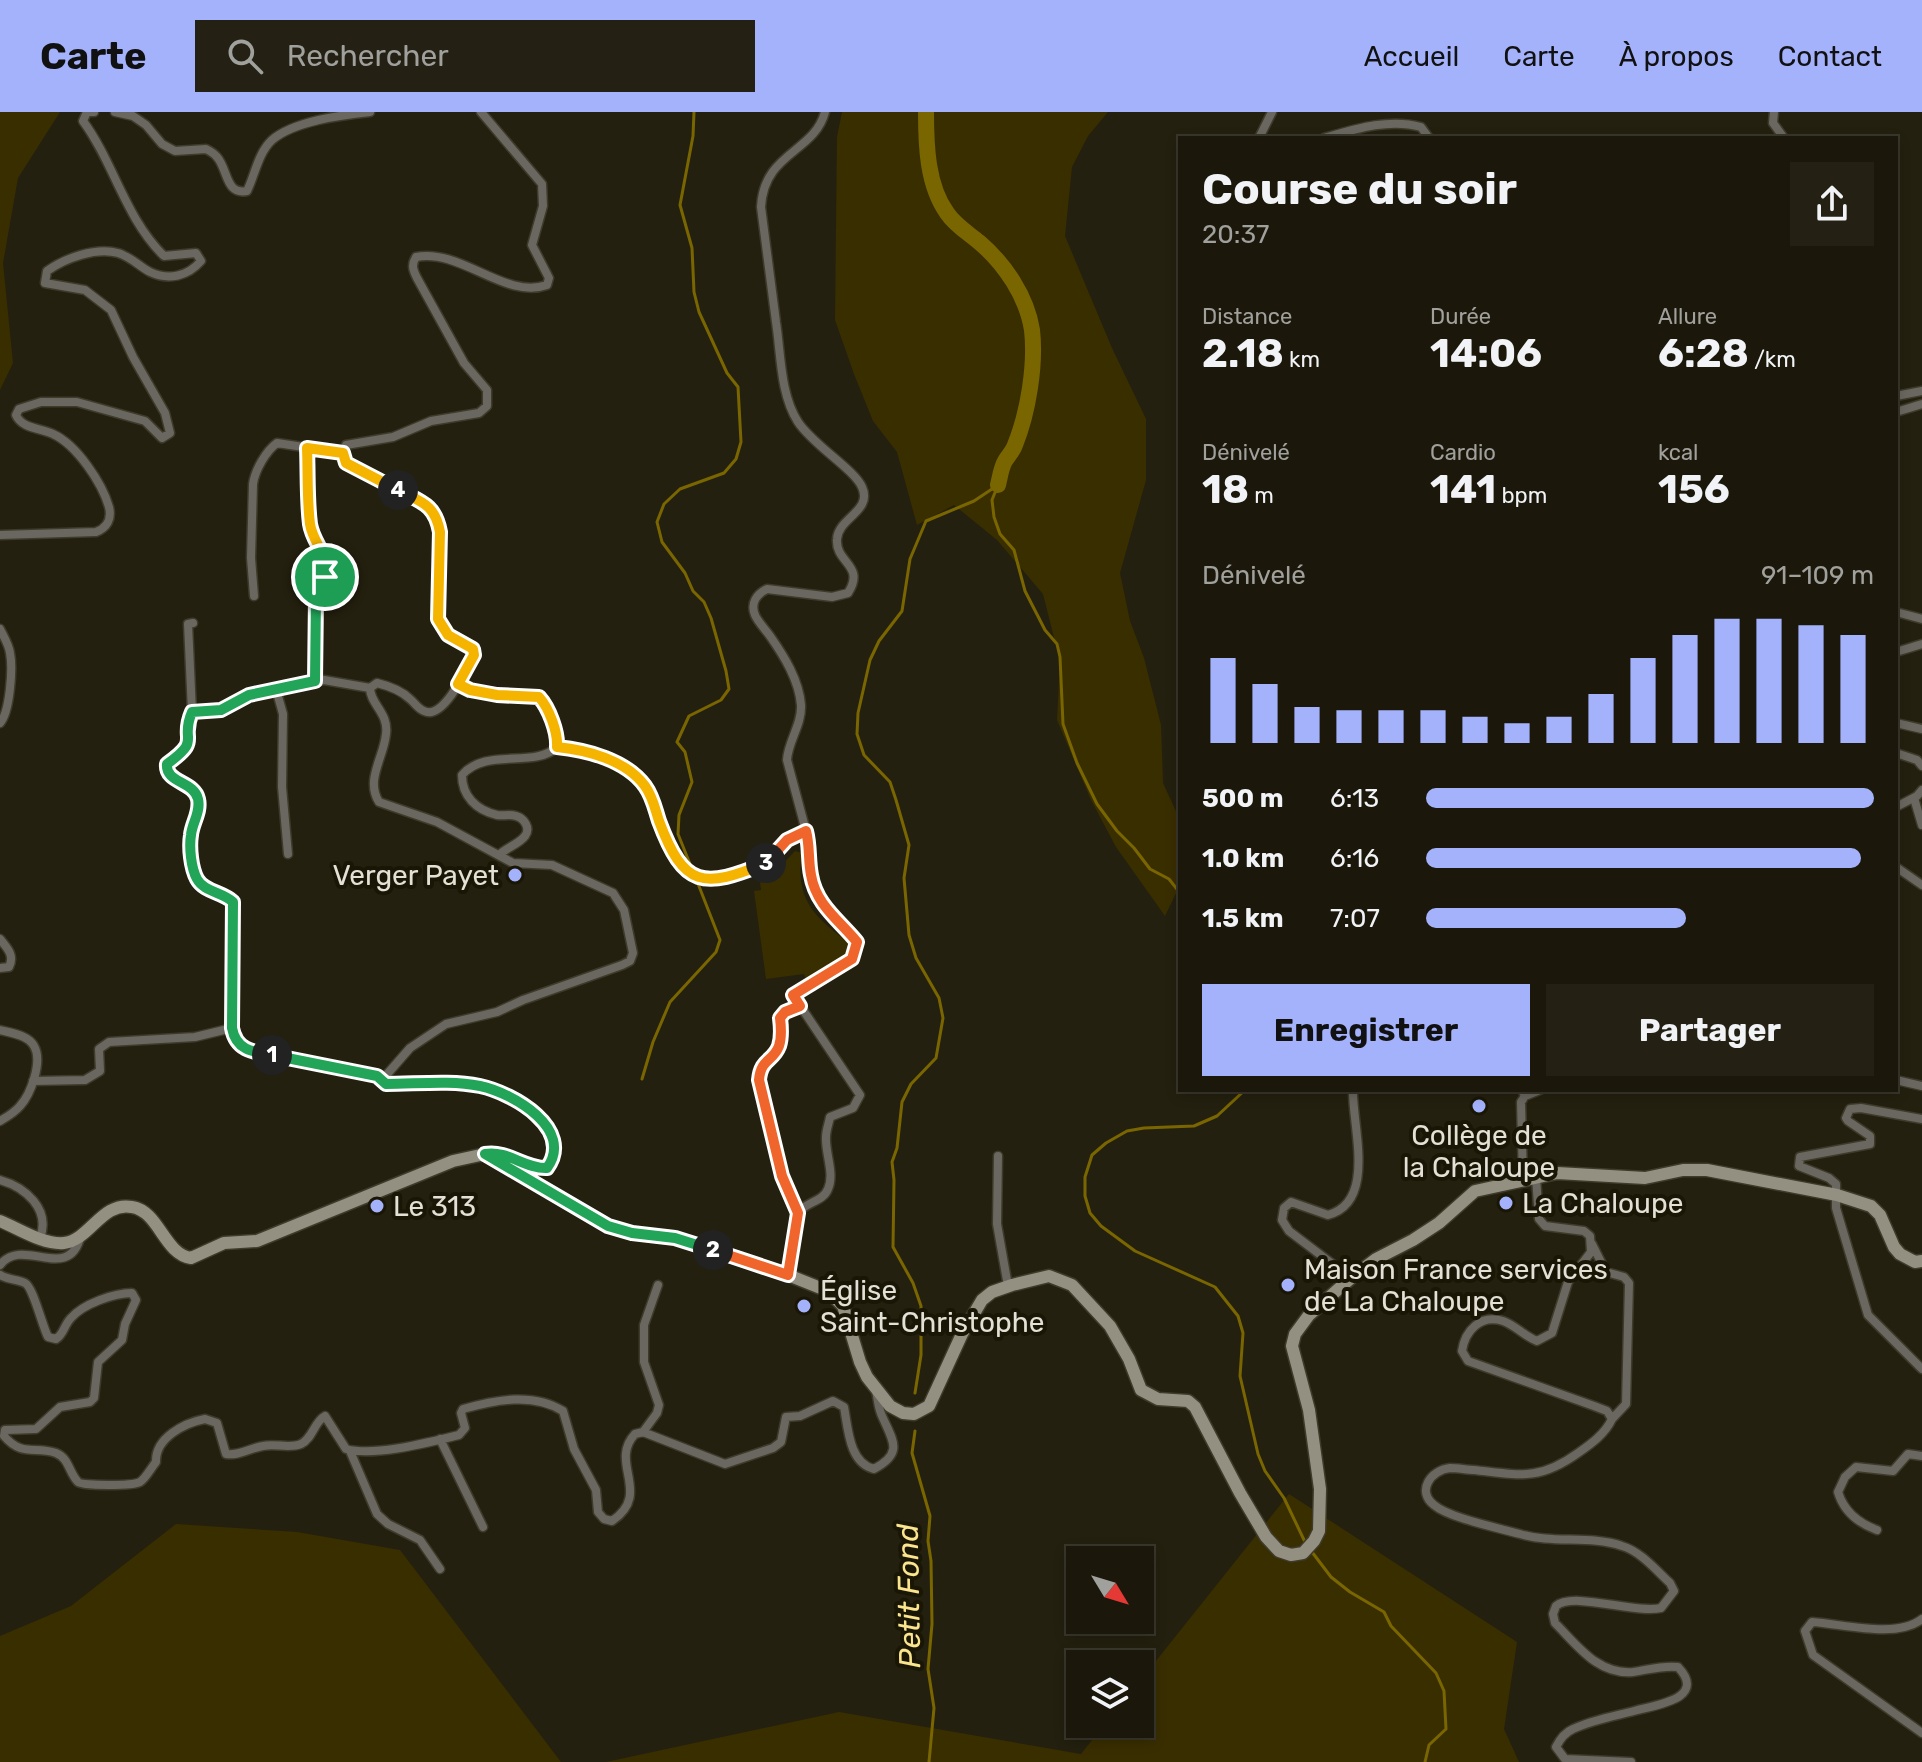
<!DOCTYPE html>
<html lang="fr">
<meta charset="utf-8">
<style>
:root{--surface:#1b180b;--page:#242114;--text:#f1f3f6;--muted:#a0a09d;--line:#39372c;--accent:#a4b2fc}
body{margin:0;font-family:Rubik,sans-serif;background:var(--page);color:var(--text);height:100vh;display:flex;flex-direction:column;font-size:30px;white-space:nowrap}
*{box-sizing:border-box;margin:0}
p{font-size:26px;color:var(--muted)}
.icon{flex:none;width:44px;height:44px;fill:none;stroke:currentColor;stroke-width:2;stroke-linecap:round;stroke-linejoin:round}
.map{position:relative;flex:1;overflow:hidden}
.details{position:absolute;left:1178px;top:24px;width:720px;height:956px;display:flex;flex-direction:column;background:var(--surface);border-radius:0px;box-shadow:0 4px 12px #0003,0 0 0 2px var(--line)}
.details>*{flex:none}
.needle{width:52px;rotate:128deg}
.buttons{position:absolute;left:1066px;top:1434px;display:grid;gap:16px}
.buttons a{display:grid;place-items:center;width:88px;height:88px;border-radius:0px;background:var(--surface);box-shadow:0 4px 12px #0003,0 0 0 2px var(--line);font-size:40px}
.pin{position:absolute;display:grid;place-items:center;width:68px;height:68px;color:#fff;margin:-34px;border:4px solid #fff;border-radius:50%;box-shadow:0 2px 8px #0007}
.km{position:absolute;width:40px;height:40px;margin:-20px;border-radius:50%;background:#222;color:#fff;font-size:22px;line-height:40px;text-align:center}
.round{display:grid;place-items:center;flex:none;width:84px;height:84px;border-radius:0px;background:var(--page)}
.overview{display:flex;align-items:center;justify-content:space-between;height:136px;padding:0 24px}
h1{font-size:44px;font-weight:700;line-height:60px}
.figures{display:grid;grid-template-columns:repeat(3,1fr);gap:12px;height:136px;padding:8px 24px}
.figures div{display:grid;align-content:center}
.figures b{font-size:40px;font-weight:700}
.figures small{font-size:22px;font-weight:400}
.figures p{font-size:22px}
.chart{height:224px;padding:16px 24px}
.chart p{display:flex;justify-content:space-between}
.chart svg{width:100%;height:144px;margin-top:8px;stroke:var(--accent);stroke-width:6}
.button{display:flex;gap:16px;margin-top:auto;padding:16px 24px}
.button a{flex:1;height:92px;border-radius:0px;background:var(--accent);color:#111;font-size:32px;font-weight:700;line-height:92px;text-align:center}
.button a+a{background:var(--page);color:var(--text)}
ul{padding:0 24px;list-style:none;font-size:26px}
li{display:grid;grid-template-columns:128px 96px 1fr;align-items:center;height:60px}
li i{height:20px;border-radius:10px;background:var(--accent)}
header{display:flex;align-items:center;gap:48px;box-sizing:border-box;height:112px;padding:0 40px;background:var(--accent);color:#111}
header strong{font-size:38px}
nav{display:flex;gap:44px;margin-inline-start:auto;font-size:28px}
.search{width:560px;height:72px;background:var(--page);display:flex;align-items:center;gap:20px;box-sizing:border-box;padding:0 28px;border-radius:0px;color:var(--muted);font-size:30px}
.map>svg:first-child{display:block}
</style>
<header>
<strong>Carte</strong>
<div class="search"><svg class="icon" aria-label="search" viewBox="0 0 24 24"><circle cx="10" cy="10" r="6"/><path d="M15 15l6 6"/></svg>Rechercher</div>
<nav><a>Accueil</a><a>Carte</a><a>À propos</a><a>Contact</a></nav>
</header>
<div class="map">
<svg width="1922" height="1650" viewBox="0 0 1922 1650">
<rect width="100%" height="100%" fill="#24200f"/>
<path fill="#392e00" d="M 0,0 L 60,0 L 18,66 L 3,151 L 13,251 L 0,278 Z
M 842,0 L 1108,0 L 1088,24 L 1072,55 L 1065,124 L 1112,236 L 1146,307 L 1146,368 L 1120,461 L 1130,509 L 1144,546 L 1161,613 L 1163,671 L 1180,708 L 1180,773 L 1165,804 L 1116,735 L 1091,688 L 1057,608 L 1060,549 L 1043,482 L 997,428 L 954,393 L 917,413 L 897,340 L 873,309 L 854,262 L 835,208 L 837,25 Z
M 795,739 L 802,741 C 794,788 816,807 852,833 L 845,843 L 807,871 L 804,862 L 766,867 L 754,779 L 761,778 L 760,771 L 776,759 Z
M 1289,1382 L 1517,1530 L 1504,1617 L 1519,1650 L 606,1650 L 839,1600 L 1081,1642 L 1105,1612 L 1140,1612 L 1140,1569 Z
M 176,1412 L 297,1420 L 400,1438 L 561,1650 L 0,1650 L 0,1524 L 71,1494 Z"/>
<g fill="none" stroke-linecap="round" stroke-linejoin="round">
<path stroke="#7a6600" stroke-width="3" d="M 998,373 L 992,388 L 994,405 L 1000,422 L 1014,438 L 1025,479 L 1045,518 L 1057,532 L 1060,545 L 1063,612 L 1077,651 L 1097,692 L 1117,719 L 1134,736 L 1150,757 L 1169,767 L 1180,781
M 692,757 L 678,722 L 679,703 L 692,670 L 685,640 L 677,630 L 689,604 L 721,588 L 729,577 L 726,559 L 711,506 L 704,490 L 693,479 L 685,461 L 662,430 L 657,410 L 664,392 L 680,377 L 724,361 L 736,347 L 741,330 L 738,275 L 727,261 L 699,200 L 694,180 L 692,136 L 680,93 L 693,24 L 694,0
M 642,967 L 653,930 L 670,890 L 716,840 L 720,828 L 695,764
M 1245,978 L 1217,1004 L 1194,1014 L 1144,1016 L 1127,1019 L 1106,1031 L 1092,1043 L 1085,1065 L 1085,1084 L 1090,1101 L 1101,1114 L 1135,1139 L 1215,1175 L 1238,1204 L 1243,1221 L 1240,1264 L 1258,1342 L 1265,1359 L 1284,1386 L 1305,1430
M 915,1281 L 921,1243 L 921,1194 L 913,1171 L 893,1135 L 894,1068 L 892,1050 L 897,1036 L 902,990 L 911,972 L 936,946 L 943,906 L 939,886 L 916,846 L 909,823 L 904,766 L 909,733 L 896,688 L 890,670 L 864,643 L 857,622 L 858,601 L 870,548 L 879,529 L 902,499 L 910,447 L 926,409 L 974,389 L 998,373
M 915,1319 L 912,1341 L 930,1404 L 928,1429 L 931,1449 L 932,1512 L 928,1557 L 934,1596 L 929,1650
M 1312,1440 L 1331,1465 L 1350,1480 L 1384,1500 L 1391,1514 L 1436,1561 L 1444,1579 L 1446,1617 L 1429,1633 L 1425,1650"/>
<path stroke="#7a6600" stroke-width="16" d="M 926,0 C 926,33 927,73 947,101 C 955,113 968,121 979,130 C 1005,152 1027,185 1032,218 C 1036,253 1028,301 1015,333 C 1013,339 1008,344 1005,349 C 1001,356 1000,365 998,373"/>
<defs>
<path id="minor" d="M 115,0 L 133,4 L 146,13 L 162,32 L 175,39 L 206,37 C 210,39 214,41 217,45 C 228,57 225,83 247,79 C 255,63 258,41 272,28 C 294,9 342,3 370,0
M 1774,0 L 1773,11 L 1784,26
M 1259,26 L 1272,0
M 1324,26 C 1355,17 1389,6 1421,15 L 1429,26
M 1896,284 L 1922,279
M 1896,300 L 1922,292
M 307,336 L 310,415 L 325,444 L 327,454 L 316,486 L 315,569
M 0,423 L 96,420 C 107,416 112,407 109,395 C 102,371 77,333 53,322 C 41,316 22,317 16,303 L 19,297 L 41,290 L 77,290 L 145,309 L 162,326 L 170,321 L 165,301 L 133,245 L 111,198 L 85,178 L 45,171 L 47,159 C 65,146 96,135 118,141 C 131,145 139,154 150,160 C 169,169 188,164 201,149 L 196,141 L 164,144 C 125,106 114,51 83,9 L 87,0 L 94,0
M 254,484 L 251,446 L 253,372 C 255,358 266,339 277,331 L 343,341
M 1896,500 L 1922,507
M 0,517 C 4,525 9,533 10,541 C 13,556 10,600 0,611
M 1896,540 L 1922,532
M 458,572 L 470,578 L 497,583 L 539,585 C 549,596 559,620 557,635
M 370,576 L 377,571 C 389,574 401,578 410,587 C 415,591 418,597 424,599 C 443,609 467,557 474,543 L 473,537 C 464,528 449,527 442,516 C 433,503 440,439 440,420 L 438,407 L 432,397 L 344,348 L 346,333 L 393,325 L 431,309 L 479,301 L 487,294 L 487,278 L 464,251 L 417,166 C 413,158 411,153 416,145 C 461,136 505,188 547,173 L 549,166 L 532,133 L 543,94 L 542,72 L 481,0
M 370,576 C 370,592 389,601 386,622 C 384,645 365,668 379,690 L 437,710 L 513,751 L 552,753 L 613,781 L 624,798 L 633,841 L 630,849 L 622,853 L 523,888 L 497,900 L 446,912 L 410,936 L 382,968
M 276,577 L 283,602 L 282,675 L 288,742
M 192,600 L 188,512 L 193,511
M 1896,611 L 1922,617
M 557,635 C 587,638 625,648 645,674 C 668,705 658,756 706,765 C 712,766 718,768 724,767 C 737,765 758,757 769,749 C 784,738 787,724 806,719 C 810,734 808,748 811,763 C 816,793 839,808 857,830 L 852,847 L 793,883 L 860,983 L 853,996 L 830,1005 C 829,1011 826,1018 826,1025 C 825,1041 835,1062 828,1077 C 823,1090 805,1090 798,1101 L 788,1163
M 1896,641 L 1917,648 L 1922,654
M 1914,686 L 1922,713
M 1896,695 L 1917,684 L 1922,678
M 806,719 L 787,648 C 788,629 802,613 801,593 C 799,568 784,544 770,524 C 765,517 758,510 755,503 C 750,491 757,482 767,477 L 832,485 L 848,481 C 866,453 835,451 837,427 C 838,406 873,399 862,375 C 854,357 813,333 798,310 C 780,282 781,242 776,210 C 771,171 766,133 761,95 C 764,40 814,41 825,0
M 499,743 C 506,736 519,732 525,724 C 531,716 524,706 516,704 C 510,702 503,704 497,703 C 476,698 462,684 462,663 C 486,635 534,657 557,635
M 1896,755 L 1922,773
M 0,827 C 7,836 15,843 9,855 L 0,856
M 232,916 L 233,790 L 198,769 L 194,760 L 191,723 L 198,702 L 198,685 L 194,678 L 168,662 L 167,652 C 173,647 183,644 187,636 C 193,623 185,609 195,599 L 221,598 L 249,583 L 324,568 L 370,576
M 0,918 C 11,921 28,923 34,934 C 43,949 31,982 20,994 C 15,1000 7,1005 0,1009
M 1896,968 L 1922,974
M 33,969 L 85,968 L 100,959 L 99,937 L 109,930 L 195,925 L 232,916 L 236,930 L 253,940 L 377,964 L 386,972 C 417,972 449,968 480,975 C 513,981 575,1017 547,1056 C 525,1056 508,1038 486,1041
M 1522,978 L 1525,984 L 1521,990 L 1523,1067
M 1525,984 L 1540,978
M 1922,1007 L 1861,996 L 1850,997 L 1846,1006 L 1848,1009 L 1870,1024 L 1870,1032 L 1800,1045 L 1799,1054 L 1829,1066 L 1836,1072 L 1836,1096 L 1868,1203 L 1922,1257
M 998,1044 L 997,1112 L 1008,1174
M 1536,1065 L 1539,1107 L 1545,1114 L 1584,1119 L 1590,1124 L 1591,1140 L 1568,1170 L 1552,1221 L 1537,1229 C 1524,1224 1515,1213 1503,1209 C 1480,1202 1465,1219 1462,1239 L 1468,1249 L 1594,1294 L 1607,1299 L 1612,1307 C 1605,1322 1591,1332 1578,1341 C 1539,1369 1520,1363 1474,1358 C 1467,1358 1458,1356 1450,1356 C 1431,1358 1416,1379 1434,1393 C 1449,1406 1499,1416 1520,1422 C 1553,1432 1590,1423 1622,1434 C 1640,1439 1656,1458 1670,1471 L 1674,1479 L 1661,1496 C 1635,1502 1573,1479 1556,1494 L 1553,1502 L 1555,1511 C 1578,1534 1598,1563 1633,1560 C 1648,1558 1662,1553 1678,1555 C 1708,1587 1655,1593 1634,1599 C 1615,1604 1592,1608 1573,1617 C 1566,1620 1560,1627 1556,1635 L 1565,1647 L 1631,1650
M 0,1068 C 25,1075 51,1097 40,1126
M 798,1101 L 782,1064 L 759,968 C 761,946 773,950 779,933 C 782,925 781,914 780,906 L 785,900 L 800,894
M 1592,1132 L 1606,1160 L 1624,1165 L 1629,1171 L 1626,1292 L 1612,1307
M 0,1153 C 23,1123 69,1173 81,1123
M 0,1163 C 8,1168 17,1167 25,1171 C 33,1175 42,1213 48,1225 L 56,1227 C 64,1222 64,1213 71,1206 C 83,1192 114,1181 132,1181 L 136,1188 L 125,1212 L 122,1228 L 98,1250 L 94,1286 L 90,1290 L 60,1295 L 36,1317 L 5,1318 L 4,1324 C 23,1346 35,1333 56,1341 C 69,1346 69,1361 78,1370 C 82,1374 133,1374 140,1370 C 146,1366 151,1356 156,1350 C 155,1326 184,1311 205,1307 L 217,1311 L 226,1342 C 239,1344 250,1336 263,1334 C 275,1331 289,1337 301,1332 C 313,1326 314,1310 325,1304 L 346,1337 C 375,1345 430,1330 459,1323 L 465,1316 L 461,1301 L 463,1297 C 495,1288 533,1280 563,1299 L 574,1337 L 596,1378 L 598,1400 L 604,1407 L 612,1409 C 653,1381 608,1351 635,1322 L 643,1320
M 1351,1166 L 1289,1119 L 1282,1108 L 1284,1096 L 1291,1090 L 1328,1103 C 1377,1090 1352,1014 1353,978
M 643,1320 L 725,1352 L 773,1336 L 781,1330 L 786,1305 L 800,1304 L 833,1289 L 844,1295 C 848,1316 849,1351 874,1357 C 904,1341 893,1329 882,1304 C 878,1296 878,1287 876,1279
M 643,1320 L 657,1301 L 659,1293 L 644,1250 L 644,1213 L 658,1173
M 440,1327 L 483,1415
M 350,1339 L 377,1402 L 388,1412 L 420,1428 L 440,1457
M 1877,1418 C 1858,1411 1844,1400 1838,1380 L 1845,1365 L 1856,1355 L 1893,1359 L 1908,1342 L 1922,1344
M 1922,1507 C 1896,1527 1844,1512 1812,1510 L 1805,1519 L 1813,1543 L 1922,1621"/>
<path id="secondary" d="M 0,1109 C 18,1116 43,1133 64,1131 C 90,1128 102,1089 132,1095 C 159,1099 164,1142 191,1146 L 224,1131 L 257,1129 L 453,1049 L 485,1042 L 608,1114 L 632,1121 L 675,1126 L 788,1163 L 828,1179 L 843,1194 L 860,1250 L 867,1265 L 890,1294 L 903,1301 L 914,1302 L 929,1294 L 962,1222 L 982,1188 L 992,1180 L 1012,1173 L 1049,1164 L 1072,1173 L 1110,1214 L 1129,1247 L 1141,1278 L 1158,1287 L 1188,1289 L 1195,1295 L 1240,1381 L 1266,1425 L 1279,1439 L 1291,1443 L 1303,1441 L 1314,1429 L 1319,1419 L 1320,1377 L 1309,1298 L 1292,1234 L 1295,1222 L 1309,1203 L 1351,1166 L 1376,1147 L 1413,1128 L 1439,1111 L 1475,1079 L 1557,1061 L 1645,1066 L 1683,1058 L 1707,1058 L 1837,1083 L 1871,1094 L 1880,1103 L 1894,1135 L 1900,1142 L 1915,1150 L 1922,1149"/>
</defs>
<use href="#minor" stroke="#3f3b2b" stroke-width="11"/>
<use href="#secondary" stroke="#3f3b2b" stroke-width="15"/>
<use href="#minor" stroke="#69675f" stroke-width="8"/>
<use href="#secondary" stroke="#939082" stroke-width="12"/>
</g>
<g fill="none" stroke-linecap="round" stroke-linejoin="round">
<defs>
<path id="split-1" d="M 272,943 C 252,940 236,938 232,916 L 233,790 C 223,780 204,780 197,767 C 191,756 189,735 191,723 C 192,711 201,700 198,687 C 194,669 165,671 167,652 C 203,626 179,630 192,600 L 221,598 L 249,583 L 315,569 L 316,486 L 325,465"/>
<path id="split-2" d="M 272,943 L 377,964 L 386,972 C 417,972 450,968 480,974 C 513,981 575,1017 547,1056 C 525,1057 508,1038 485,1042 L 608,1114 L 632,1121 L 675,1126 L 713,1138"/>
<path id="split-3" d="M 713,1138 L 788,1163 L 798,1101 L 782,1064 L 759,968 C 761,946 773,950 779,934 C 782,925 781,914 780,906 L 785,900 L 800,894 L 793,883 L 852,847 L 857,830 C 839,808 816,793 811,763 C 808,748 810,734 806,719 L 787,728 L 766,751"/>
<path id="split-4" d="M 398,378 C 421,390 435,392 440,420 L 438,507 L 448,523 L 473,537 L 474,543 L 458,572 L 470,578 L 497,583 L 539,585 C 549,596 558,620 557,635 C 587,638 626,648 645,674 C 653,685 655,697 659,709 C 684,776 703,777 766,751"/>
<path id="split-5" d="M 325,465 C 330,443 313,432 310,412 C 307,389 308,361 307,336 L 343,341 L 346,351 L 398,378"/>
</defs>
<use href="#split-1" stroke="#fff" stroke-width="16"/>
<use href="#split-2" stroke="#fff" stroke-width="16"/>
<use href="#split-3" stroke="#fff" stroke-width="16"/>
<use href="#split-4" stroke="#fff" stroke-width="16"/>
<use href="#split-5" stroke="#fff" stroke-width="16"/>
<use href="#split-1" stroke="#22a559" stroke-width="10"/>
<use href="#split-2" stroke="#22a559" stroke-width="10"/>
<use href="#split-3" stroke="#f0652b" stroke-width="10"/>
<use href="#split-4" stroke="#f5b400" stroke-width="10"/>
<use href="#split-5" stroke="#f5b400" stroke-width="10"/>
</g>
<g fill="#a4b2fc" stroke="#1a1606" stroke-width="3">
<circle cx="515" cy="763" r="8"/>
<circle cx="1479" cy="994" r="8"/>
<circle cx="1506" cy="1091" r="8"/>
<circle cx="377" cy="1094" r="8"/>
<circle cx="1288" cy="1173" r="8"/>
<circle cx="804" cy="1194" r="8"/>
</g>
<g text-anchor="middle" dominant-baseline="central" stroke-width="8" stroke-linejoin="round" paint-order="stroke">
<g font-size="28" fill="#e3e0d5" stroke="#1a1606" text-anchor="start">
<text x="499" y="763" text-anchor="end">Verger Payet</text>
<text x="1479" y="1023" text-anchor="middle">Collège de<tspan x="1479" dy="32">la Chaloupe</tspan></text>
<text x="1522" y="1091">La Chaloupe</text>
<text x="393" y="1094">Le 313</text>
<text x="1304" y="1157">Maison France services<tspan x="1304" dy="32">de La Chaloupe</tspan></text>
<text x="820" y="1178">Église<tspan x="820" dy="32">Saint-Christophe</tspan></text>
</g>
<g font-size="30" font-style="italic" fill="#fae58e" stroke="#1a1606">
<text transform="translate(909 1484) rotate(-91)">Petit Fond</text>
</g>
</g>
</svg>
<div class="buttons">
<a><svg class="needle" viewBox="-14 -14 28 28"><path d="M0-13l5 13h-10z" fill="#e53935"/><path d="M0 13l5-13h-10z" fill="#a0a09d"/></svg></a>
<a><svg class="icon" aria-label="layers" viewBox="0 0 24 24"><path d="M12 4l9 5-9 5-9-5zM3 14l9 5 9-5"/></svg></a>
</div>
<div class="pin" style="left:325px;top:465px;background:#1e9e55"><svg class="icon" aria-label="arrive" viewBox="0 0 24 24"><path d="M6 21V4h12l-3 4 3 4H6"/></svg></div>
<b class="km" style="left:272px;top:943px">1</b>
<b class="km" style="left:713px;top:1138px">2</b>
<b class="km" style="left:766px;top:751px">3</b>
<b class="km" style="left:398px;top:378px">4</b>
<section class="details">
<div class="overview"><div><h1>Course du soir</h1><p>20:37</p></div><a class="round"><svg class="icon" aria-label="share" viewBox="0 0 24 24"><path d="M12 15V3M7 8l5-5 5 5M5 13v7h14v-7"/></svg></a></div>
<div class="figures">
<div><p>Distance</p><b>2.18<small> km</small></b></div>
<div><p>Durée</p><b>14:06</b></div>
<div><p>Allure</p><b>6:28<small> /km</small></b></div>
</div>
<div class="figures">
<div><p>Dénivelé</p><b>18<small> m</small></b></div>
<div><p>Cardio</p><b>141<small> bpm</small></b></div>
<div><p>kcal</p><b>156</b></div>
</div>
<div class="chart"><p><span>Dénivelé</span>91–109 m</p>
<svg viewBox="0 0 160 44" preserveAspectRatio="none"><path d="M5 44V18M15 44V26M25 44V33M35 44V34M45 44V34M55 44V34M65 44V36M75 44V38M85 44V36M95 44V29M105 44V18M115 44V11M125 44V6M135 44V6M145 44V8M155 44V11"/></svg>
</div>
<ul>
<li><b>500 m</b>6:13<i style="width:100%"></i></li>
<li><b>1.0 km</b>6:16<i style="width:97%"></i></li>
<li><b>1.5 km</b>7:07<i style="width:58%"></i></li>
</ul>
<div class="button"><a>Enregistrer</a><a>Partager</a></div>
</section>
</div>
